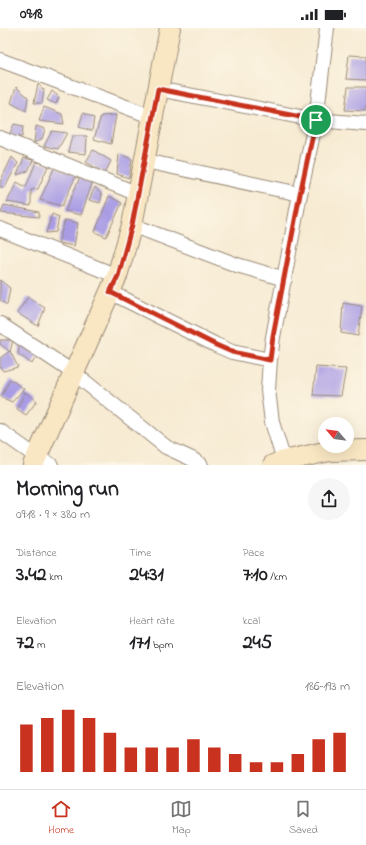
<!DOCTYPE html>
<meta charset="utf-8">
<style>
:root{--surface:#fff;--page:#f6f6f6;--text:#202124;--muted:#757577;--line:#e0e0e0;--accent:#c8321e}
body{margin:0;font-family:"Indie Flower",sans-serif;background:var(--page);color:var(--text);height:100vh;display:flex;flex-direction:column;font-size:15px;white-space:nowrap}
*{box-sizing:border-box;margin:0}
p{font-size:13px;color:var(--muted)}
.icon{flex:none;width:22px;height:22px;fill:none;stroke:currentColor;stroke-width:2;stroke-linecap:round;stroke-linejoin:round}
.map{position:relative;height:437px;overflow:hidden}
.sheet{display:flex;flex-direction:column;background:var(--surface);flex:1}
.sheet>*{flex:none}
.needle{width:26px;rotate:298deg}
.fabs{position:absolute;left:318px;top:389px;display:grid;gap:8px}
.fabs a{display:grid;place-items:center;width:36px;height:36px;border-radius:50%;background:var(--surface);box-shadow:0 4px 16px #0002;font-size:20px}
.pin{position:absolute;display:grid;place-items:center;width:34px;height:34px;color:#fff;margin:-17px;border:2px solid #fff;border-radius:50%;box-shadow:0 1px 4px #0007}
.round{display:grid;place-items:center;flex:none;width:42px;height:42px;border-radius:21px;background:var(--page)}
.headline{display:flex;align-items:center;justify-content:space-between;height:68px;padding:0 16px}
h1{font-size:22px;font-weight:700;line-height:30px}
.metrics{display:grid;grid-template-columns:repeat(3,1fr);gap:6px;height:68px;padding:4px 16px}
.metrics div{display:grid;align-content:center}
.metrics b{font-size:20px;font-weight:700}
.metrics small{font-size:11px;font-weight:400}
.metrics p{font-size:11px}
.chart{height:112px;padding:8px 16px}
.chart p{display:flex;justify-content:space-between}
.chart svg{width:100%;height:72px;margin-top:4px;stroke:var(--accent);stroke-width:6}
.status{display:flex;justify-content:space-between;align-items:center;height:28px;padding:0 20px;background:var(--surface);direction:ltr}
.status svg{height:11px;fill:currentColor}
.tabs{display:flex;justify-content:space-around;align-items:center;height:56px;border-top:1px solid var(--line);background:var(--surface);font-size:11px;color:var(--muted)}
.tabs a{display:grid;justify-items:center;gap:2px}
.tabs .on{color:var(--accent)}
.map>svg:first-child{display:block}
</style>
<div class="status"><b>09:18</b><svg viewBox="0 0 49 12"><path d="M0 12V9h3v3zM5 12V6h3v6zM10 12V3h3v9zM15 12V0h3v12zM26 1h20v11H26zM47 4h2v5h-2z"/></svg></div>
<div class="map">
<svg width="366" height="437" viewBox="0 0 366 437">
<rect width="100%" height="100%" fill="#fcf5e5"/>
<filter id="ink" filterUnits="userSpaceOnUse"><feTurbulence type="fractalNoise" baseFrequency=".025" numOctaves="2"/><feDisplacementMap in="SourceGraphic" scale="8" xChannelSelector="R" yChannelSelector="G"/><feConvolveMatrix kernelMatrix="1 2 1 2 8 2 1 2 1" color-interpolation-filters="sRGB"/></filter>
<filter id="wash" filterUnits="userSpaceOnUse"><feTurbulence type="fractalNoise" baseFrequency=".012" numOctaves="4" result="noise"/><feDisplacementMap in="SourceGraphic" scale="16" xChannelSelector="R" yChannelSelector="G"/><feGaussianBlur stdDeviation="0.9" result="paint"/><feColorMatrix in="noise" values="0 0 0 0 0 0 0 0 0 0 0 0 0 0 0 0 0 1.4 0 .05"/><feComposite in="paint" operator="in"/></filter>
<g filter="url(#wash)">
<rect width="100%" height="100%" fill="#f7ebd3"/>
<g id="blocks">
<path fill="#a99ce5" d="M 349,27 L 366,28 L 366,52 L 346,51 Z
M 38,56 L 44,62 L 42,75 L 34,75 Z
M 16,59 L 28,69 L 26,83 L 11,75 Z
M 348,59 L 366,59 L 366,83 L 345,82 Z
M 52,63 L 59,69 L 56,76 L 47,72 Z
M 44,79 L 62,86 L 64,96 L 39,93 Z
M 83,85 L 94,90 L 92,103 L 79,99 Z
M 116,87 L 111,116 L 94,111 L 101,88 Z
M 14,96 L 23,98 L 22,109 L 9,108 Z
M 36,98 L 45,101 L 42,111 L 34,115 Z
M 52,103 L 67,105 L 58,121 L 44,118 Z
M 72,108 L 87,108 L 86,126 L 68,124 Z
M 93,122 L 111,133 L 105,145 L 86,134 Z
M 119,126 L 132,131 L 129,150 L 117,146 Z
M 12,129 L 18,135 L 5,159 L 0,159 L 0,154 Z
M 24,130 L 33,132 L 28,143 L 17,147 Z
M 36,134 L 49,136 L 38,161 L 31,162 L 31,178 L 7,174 L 17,154 L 26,159 Z
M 55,138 L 76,148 L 62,178 L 40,172 Z
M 80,149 L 92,156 L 81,187 L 65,183 Z
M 95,159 L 102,167 L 100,175 L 89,172 Z
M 109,168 L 122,175 L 106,209 L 95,204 Z
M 4,177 L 39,184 L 39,189 L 1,185 Z
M 52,186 L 59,189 L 56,204 L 46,205 Z
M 65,192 L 78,195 L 74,218 L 58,215 Z
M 0,252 L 10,260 L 7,277 L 0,272 Z
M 28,269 L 45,280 L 38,298 L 17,285 Z
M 343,275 L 362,278 L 358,308 L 341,305 Z
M 0,312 L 13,312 L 10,324 L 0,316 Z
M 20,314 L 37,327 L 32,336 L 18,326 Z
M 10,323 L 18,339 L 3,343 L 0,339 L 0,330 Z
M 316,339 L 346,341 L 341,368 L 313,367 Z
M 10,351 L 24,361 L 12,374 L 1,369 Z
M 25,364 L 37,373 L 26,387 L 17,381 Z"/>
</g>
</g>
<g filter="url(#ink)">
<use href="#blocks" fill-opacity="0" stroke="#998a78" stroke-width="1"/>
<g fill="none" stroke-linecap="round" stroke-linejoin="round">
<defs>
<path id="street" d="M 0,32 L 153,89
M 158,61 L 316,92 L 366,96
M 0,110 L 138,166
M 145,133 L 300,166
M 132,197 L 237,237 L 285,251
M 0,201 L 117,248
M 110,264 L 216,317 L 232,324 L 270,332
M 0,296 L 74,345 L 166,419 L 192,431 L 201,437
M 0,403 L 37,429 L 51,437
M 284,433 L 272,394 L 268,362 L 270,332 L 273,309 L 300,166 L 316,92 L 327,0"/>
<path id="secondary" d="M 33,437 L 117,248 L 132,197 L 170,0
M 273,437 L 284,433 L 329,423 L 366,422"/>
</defs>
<use href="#street" stroke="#998a78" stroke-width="16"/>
<use href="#secondary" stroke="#998a78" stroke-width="22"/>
<use href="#street" stroke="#fff" stroke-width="14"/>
<use href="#secondary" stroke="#f9e7c3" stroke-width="20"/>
</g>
</g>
<g fill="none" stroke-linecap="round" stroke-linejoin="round" filter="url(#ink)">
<defs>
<path id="route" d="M 158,61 L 316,92 L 300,166 L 273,308 L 270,332 L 232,324 L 216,317 L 110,264 L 118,248 L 132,197 Z"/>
</defs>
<use href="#route" stroke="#fff" stroke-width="8"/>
<use href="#route" stroke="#c8321e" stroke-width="5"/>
</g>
</svg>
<div class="fabs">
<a><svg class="needle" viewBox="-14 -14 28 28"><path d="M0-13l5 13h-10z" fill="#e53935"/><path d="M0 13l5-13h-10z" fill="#757577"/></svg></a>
</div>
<div class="pin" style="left:316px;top:92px;background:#1e9e55"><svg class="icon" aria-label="arrive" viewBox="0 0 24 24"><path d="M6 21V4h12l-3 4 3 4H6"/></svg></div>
</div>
<section class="sheet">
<div class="headline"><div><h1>Morning run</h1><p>09:18 · 9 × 380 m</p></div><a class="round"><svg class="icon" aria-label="share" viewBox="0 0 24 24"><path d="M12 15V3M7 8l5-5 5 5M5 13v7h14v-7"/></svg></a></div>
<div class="metrics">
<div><p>Distance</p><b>3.42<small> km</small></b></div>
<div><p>Time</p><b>24:31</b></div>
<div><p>Pace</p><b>7:10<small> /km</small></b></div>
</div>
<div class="metrics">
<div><p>Elevation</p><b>72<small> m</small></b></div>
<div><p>Heart rate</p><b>171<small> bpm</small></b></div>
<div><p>kcal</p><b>245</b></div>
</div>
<div class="chart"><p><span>Elevation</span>186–193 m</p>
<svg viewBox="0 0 160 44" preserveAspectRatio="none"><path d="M5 44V15M15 44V11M25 44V6M35 44V11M45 44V20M55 44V29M65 44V29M75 44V29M85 44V24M95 44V29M105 44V33M115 44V38M125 44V38M135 44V33M145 44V24M155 44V20"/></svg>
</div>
</section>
<nav class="tabs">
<a class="on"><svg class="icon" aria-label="home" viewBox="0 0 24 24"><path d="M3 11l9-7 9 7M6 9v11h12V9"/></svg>Home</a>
<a><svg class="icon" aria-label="map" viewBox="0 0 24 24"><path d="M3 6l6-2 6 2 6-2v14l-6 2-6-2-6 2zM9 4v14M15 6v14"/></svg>Map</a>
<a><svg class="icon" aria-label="saved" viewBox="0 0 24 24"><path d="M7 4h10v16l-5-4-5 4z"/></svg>Saved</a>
</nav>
